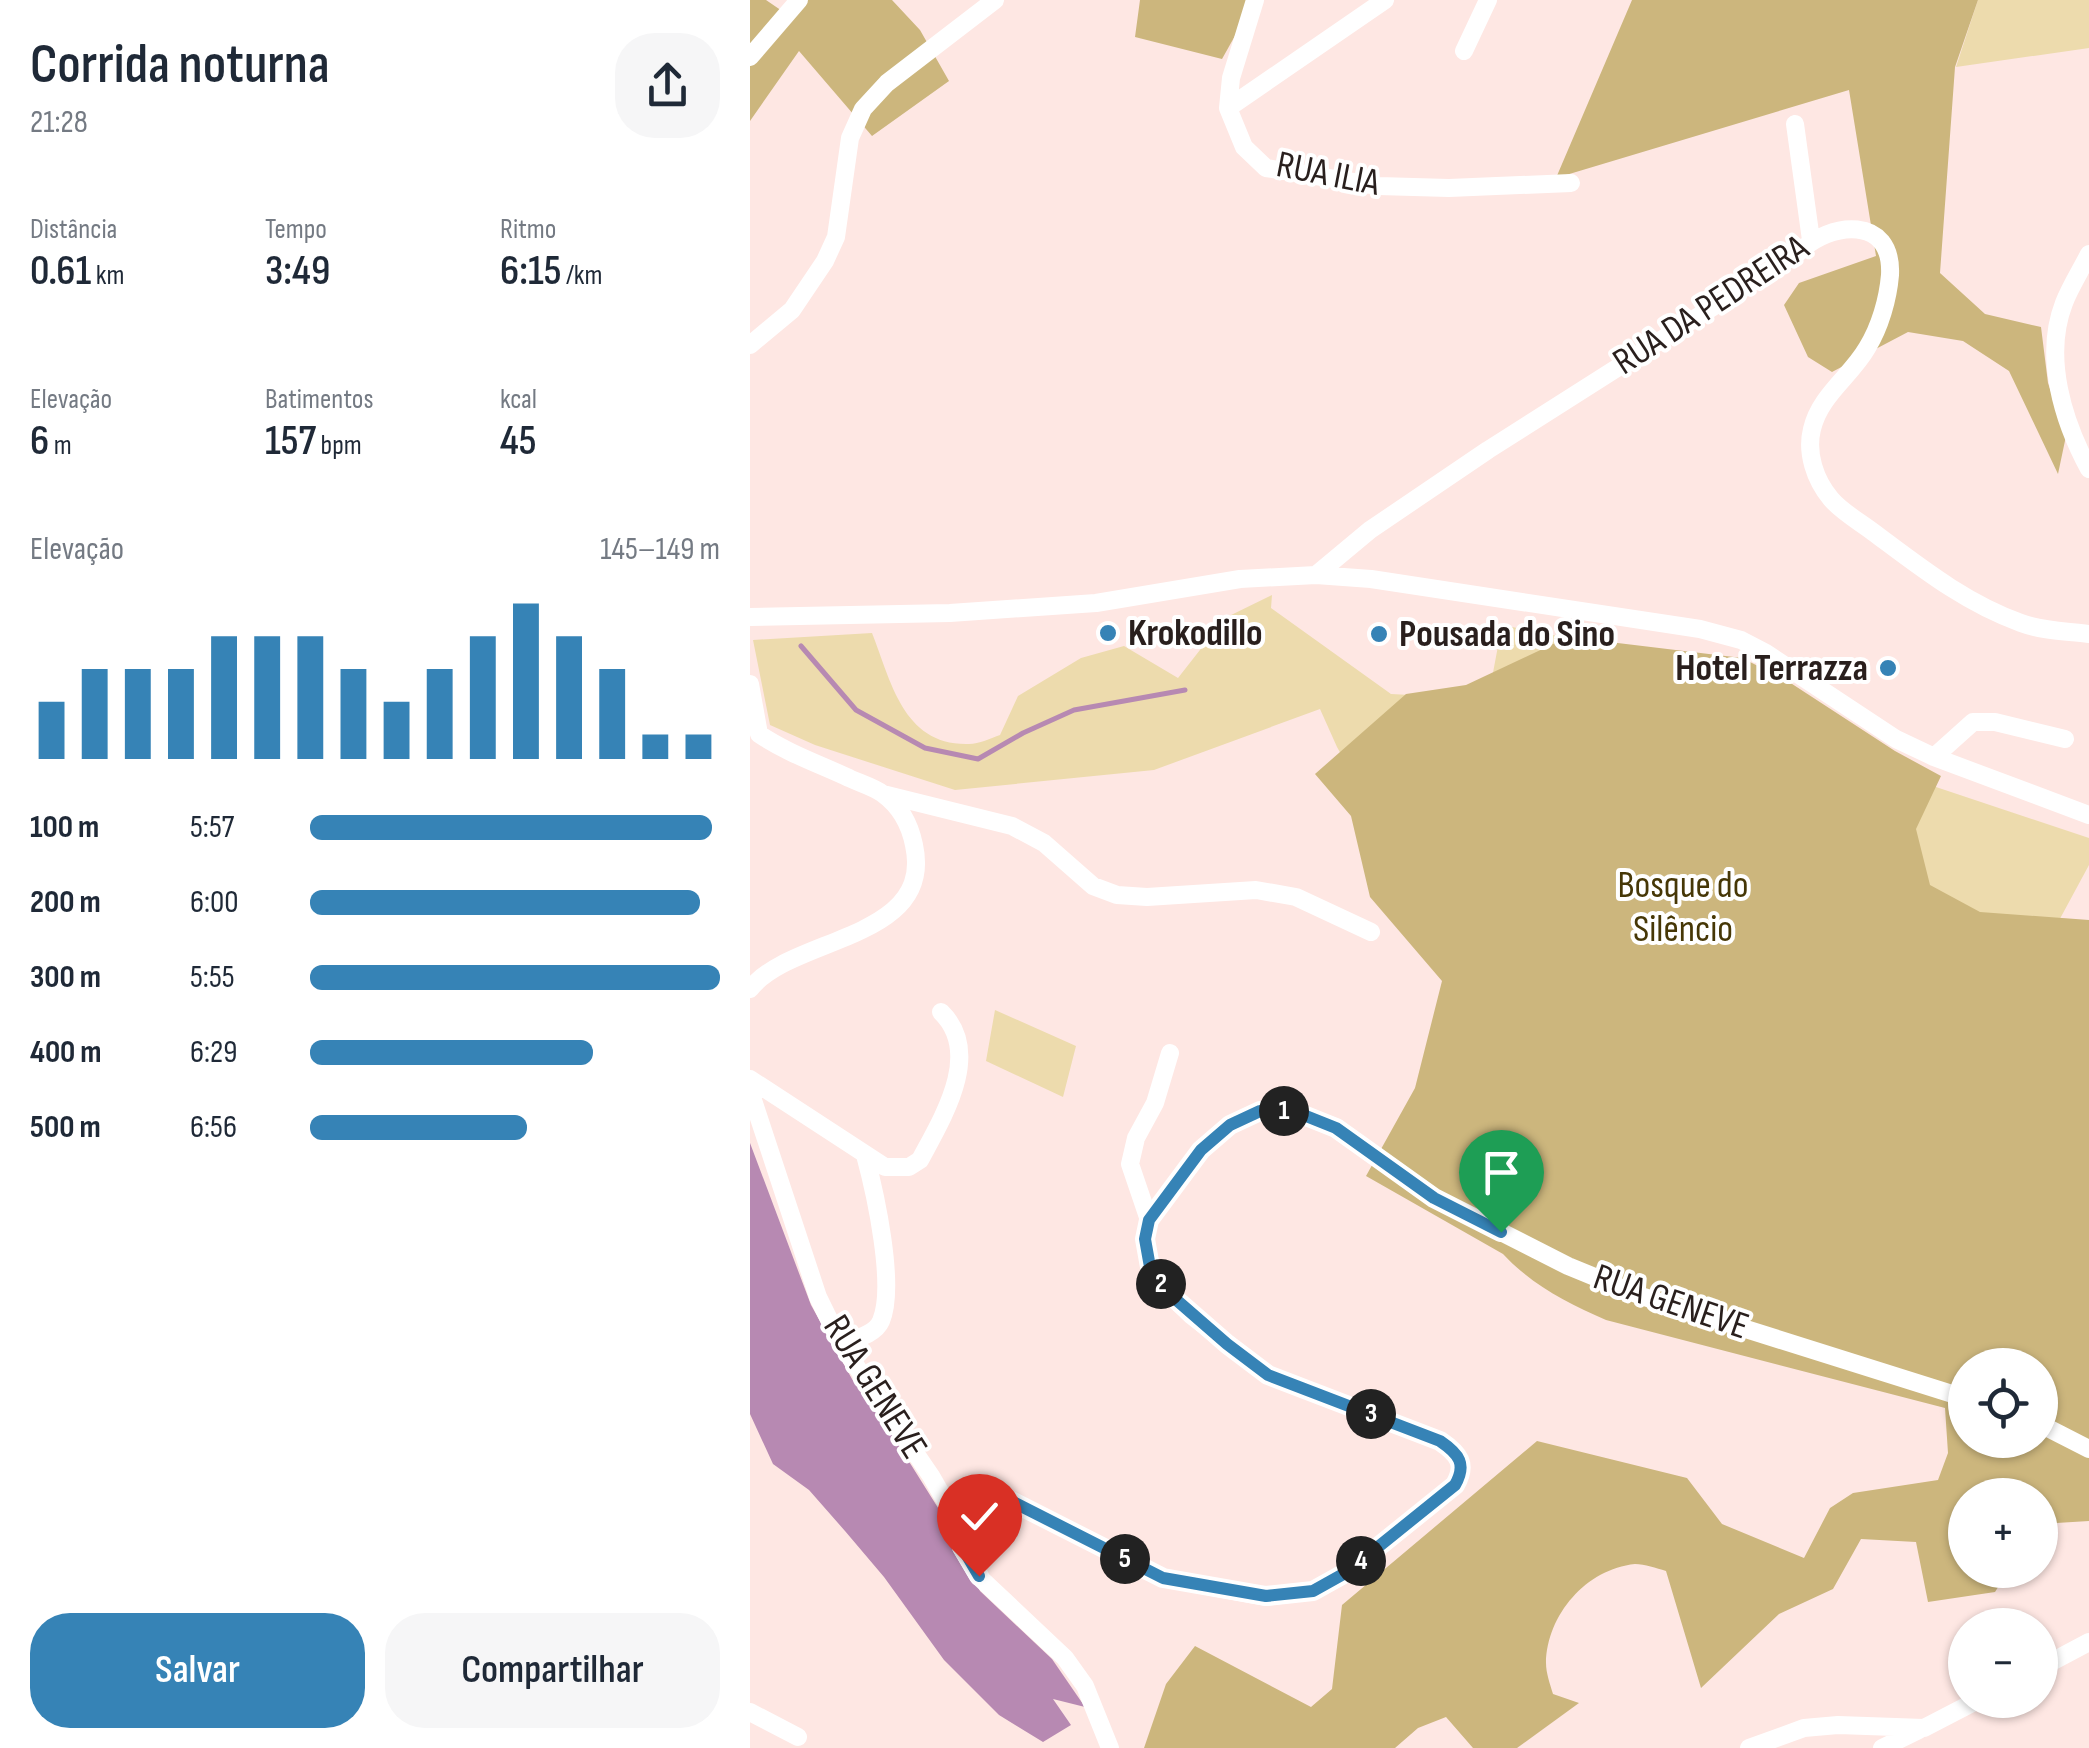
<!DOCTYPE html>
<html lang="pt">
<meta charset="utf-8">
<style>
:root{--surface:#fff;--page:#f6f6f7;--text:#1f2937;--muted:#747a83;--accent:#3683b6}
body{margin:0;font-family:"Sofia Sans Condensed",sans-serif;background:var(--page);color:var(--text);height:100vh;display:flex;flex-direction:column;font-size:38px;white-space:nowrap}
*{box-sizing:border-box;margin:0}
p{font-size:32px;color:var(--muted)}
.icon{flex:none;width:55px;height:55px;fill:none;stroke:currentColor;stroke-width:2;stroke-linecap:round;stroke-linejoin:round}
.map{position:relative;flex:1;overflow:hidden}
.sheet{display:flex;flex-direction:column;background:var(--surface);width:750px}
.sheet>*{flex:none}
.controls{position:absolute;left:1198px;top:1348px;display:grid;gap:20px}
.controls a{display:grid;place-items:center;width:110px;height:110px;border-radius:50%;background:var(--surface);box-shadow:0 2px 8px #0004;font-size:50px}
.pin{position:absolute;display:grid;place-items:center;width:85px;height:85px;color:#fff;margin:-102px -42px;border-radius:50% 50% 50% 0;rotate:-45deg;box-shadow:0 0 10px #0007}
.pin .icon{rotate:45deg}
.km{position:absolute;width:50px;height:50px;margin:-25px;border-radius:50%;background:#222;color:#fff;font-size:28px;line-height:50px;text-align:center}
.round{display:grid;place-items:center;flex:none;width:105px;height:105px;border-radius:40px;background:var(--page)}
.head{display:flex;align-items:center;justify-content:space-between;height:170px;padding:0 30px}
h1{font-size:55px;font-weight:600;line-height:75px}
.figures{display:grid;grid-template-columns:repeat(3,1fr);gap:15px;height:170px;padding:10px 30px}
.figures div{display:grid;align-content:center}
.figures b{font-size:42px;font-weight:600}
.figures small{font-size:28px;font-weight:400}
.figures p{font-size:28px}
.chart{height:280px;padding:20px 30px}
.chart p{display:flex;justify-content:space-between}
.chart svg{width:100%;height:180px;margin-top:10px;stroke:var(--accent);stroke-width:6}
.button{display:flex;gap:20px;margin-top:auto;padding:20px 30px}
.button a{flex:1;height:115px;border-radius:40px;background:var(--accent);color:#fff;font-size:40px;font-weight:600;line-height:115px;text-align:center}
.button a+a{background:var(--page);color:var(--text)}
ul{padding:0 30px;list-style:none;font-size:32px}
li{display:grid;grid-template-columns:160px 120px 1fr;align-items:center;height:75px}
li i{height:25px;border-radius:12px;background:var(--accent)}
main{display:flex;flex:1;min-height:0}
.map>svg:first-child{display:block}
</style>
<main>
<section class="sheet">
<div class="head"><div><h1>Corrida noturna</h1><p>21:28</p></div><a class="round"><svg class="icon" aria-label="share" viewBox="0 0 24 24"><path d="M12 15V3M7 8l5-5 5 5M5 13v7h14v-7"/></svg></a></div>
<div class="figures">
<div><p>Distância</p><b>0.61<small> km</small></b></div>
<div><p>Tempo</p><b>3:49</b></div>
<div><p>Ritmo</p><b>6:15<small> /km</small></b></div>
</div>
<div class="figures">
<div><p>Elevação</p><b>6<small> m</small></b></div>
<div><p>Batimentos</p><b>157<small> bpm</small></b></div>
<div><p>kcal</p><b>45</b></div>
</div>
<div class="chart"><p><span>Elevação</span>145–149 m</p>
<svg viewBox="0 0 160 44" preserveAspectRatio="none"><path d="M5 44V30M15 44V22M25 44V22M35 44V22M45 44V14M55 44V14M65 44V14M75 44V22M85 44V30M95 44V22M105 44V14M115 44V6M125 44V14M135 44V22M145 44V38M155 44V38"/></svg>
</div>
<ul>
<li><b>100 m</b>5:57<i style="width:98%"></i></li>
<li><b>200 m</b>6:00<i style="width:95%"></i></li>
<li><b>300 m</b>5:55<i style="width:100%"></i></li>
<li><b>400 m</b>6:29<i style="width:69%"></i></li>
<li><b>500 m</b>6:56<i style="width:53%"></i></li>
</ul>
<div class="button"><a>Salvar</a><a>Compartilhar</a></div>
</section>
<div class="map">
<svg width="1339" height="1748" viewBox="0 0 1339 1748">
<rect width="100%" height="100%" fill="#fee7e3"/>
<path fill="#eddbad" d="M 1228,0 L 1339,0 L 1339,48 L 1206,67 Z
M 522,595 L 521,608 L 641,694 L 738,699 L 752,625 L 980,670 L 1183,786 L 1339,838 L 1339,865 L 1126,1259 L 699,946 L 587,747 L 570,709 L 404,770 L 205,790 L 65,745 L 20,725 L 3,640 L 122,633 C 141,681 153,746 219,744 C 229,744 241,738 250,735 L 268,696 L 331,658 L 374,646 L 428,678 L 475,618 Z
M 245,1010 L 326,1046 L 313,1097 L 236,1061 Z"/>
<path fill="#ccb67d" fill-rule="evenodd" d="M 0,0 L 16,0 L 35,13 L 56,0 L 142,0 L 170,30 L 199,81 L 122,136 L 49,51 L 0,121 Z
M 390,0 L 505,0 L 472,59 L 385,37 Z
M 882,0 L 1228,0 L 1205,67 L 1190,273 L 1235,314 L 1291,327 L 1298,383 L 1316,436 L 1308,474 L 1259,371 L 1213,341 L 1158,332 L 1082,372 L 1058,357 L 1034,305 L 1049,283 L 1126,256 L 1099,90 L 806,178 Z
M 818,637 L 992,658 L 1036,680 L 1145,751 L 1191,776 L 1166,829 L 1180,885 L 1230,912 L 1339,920 L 1339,1521 L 1290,1524 L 1290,1495 L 1215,1495 L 1215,1570 L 1259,1570 L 1245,1592 L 1178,1602 L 1166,1542 L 1111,1539 L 1083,1589 L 1029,1614 L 951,1688 L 916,1571 C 906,1568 895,1564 885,1564 C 836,1569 797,1615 796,1663 C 796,1673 800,1684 803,1694 L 829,1703 L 767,1748 L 723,1748 L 696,1717 L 668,1728 L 645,1748 L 394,1748 L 416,1684 L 445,1646 L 561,1707 L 582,1689 L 592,1605 L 787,1441 L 937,1478 L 972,1524 L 1054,1558 L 1080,1508 L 1103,1493 L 1188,1480 L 1198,1453 L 1195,1408 L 856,1320 C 817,1303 782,1285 753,1254 L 616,1176 L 665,1088 L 692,981 L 620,897 L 601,816 L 565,774 L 656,694 L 716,685 ZM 1215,1365 L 1290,1365 L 1290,1440 L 1215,1440 Z"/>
<path fill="#b789b2" d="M 0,1143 L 61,1305 L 102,1379 L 133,1420 L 190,1511 L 230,1591 L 302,1659 L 335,1707 L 303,1699 L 321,1725 L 293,1742 L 249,1715 L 194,1660 L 134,1577 L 95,1531 L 59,1490 L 23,1464 L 0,1414 Z"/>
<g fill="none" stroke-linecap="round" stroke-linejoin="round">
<path stroke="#b789b2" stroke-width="5" d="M 51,646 L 106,710 L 175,748 L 228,759 L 273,733 L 324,710 L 435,690"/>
<path stroke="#fff" stroke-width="18" d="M 505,0 L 481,78 L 478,108 L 494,147 L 516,168 L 628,186 L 699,188 L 821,183
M 714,51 L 738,0
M 0,57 L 49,0
M 478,108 L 635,0
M 1045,124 L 1061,240
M 1339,254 C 1331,270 1320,287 1314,303 C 1293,357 1313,421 1339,469
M 0,345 L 42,310 L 75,261 L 86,237 L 100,138 L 113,109 L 137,83 L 245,0
M 566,575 L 620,530 L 738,450 L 1048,253 C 1080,221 1143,215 1140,275 C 1138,299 1130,327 1117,348 C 1101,376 1070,395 1062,429 C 1056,453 1065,480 1081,499 C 1092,512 1110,522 1123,532 C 1170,567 1215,603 1271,623 C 1292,631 1317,631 1339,634
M 0,617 L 200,613 L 346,603 L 490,579 L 566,575 L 621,579 L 950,629 L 991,640 L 1016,653 L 1146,739 L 1184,757 L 1339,815
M 0,684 L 9,734
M 1184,757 L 1223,722 L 1245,722 L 1315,739
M 133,794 L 262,826 L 294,843 L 343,886 L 367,895 L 397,897 L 506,890 L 546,897 L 621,932
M 0,989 C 41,936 185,941 164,845 C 160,825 151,807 133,794 C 124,787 109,783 99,778 C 69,764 37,753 9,734
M 0,1079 L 135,1167 L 159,1167 L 170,1160 C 193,1117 233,1053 191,1012
M 0,1091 L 68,1297 L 91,1344 L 181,1476 L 200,1509 L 211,1547 L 229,1577 L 315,1658 L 335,1686 L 360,1748
M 399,1220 L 380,1164 L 386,1138 L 405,1103 L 420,1053
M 91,1344 C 104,1339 125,1335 131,1321 C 146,1286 125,1192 115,1155
M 1290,1424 L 1339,1449
M 200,1509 L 232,1498 L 261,1501 L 413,1578 L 515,1597 L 563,1591 L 597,1573 L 705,1485 C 717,1464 709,1453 690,1441 L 518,1375 L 442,1316 L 415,1290 L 401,1267 L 395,1239 L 399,1220 L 451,1150 L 480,1125 L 510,1111 L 546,1112 L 587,1128 L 684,1198 L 818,1266 L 891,1296 L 1215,1398
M 1290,1668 L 1339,1642
M 0,1712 L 48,1737
M 999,1748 L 1054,1728 L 1088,1725 L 1174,1728 L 1228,1700
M 1132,1748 L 1169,1730"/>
</g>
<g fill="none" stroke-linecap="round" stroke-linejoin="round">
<defs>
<path id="route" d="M 229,1576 L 212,1547 L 200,1509 L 232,1498 L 261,1501 L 413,1578 L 516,1596 L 563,1591 L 597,1572 L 705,1485 C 717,1464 709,1454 690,1441 L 518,1375 L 477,1344 L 415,1290 L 400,1267 L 395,1239 L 399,1220 L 451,1150 L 480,1125 L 510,1111 L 546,1112 L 586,1128 L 684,1198 L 751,1232"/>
</defs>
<use href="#route" stroke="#fff" stroke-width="20"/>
<use href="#route" stroke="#3683b6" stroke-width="12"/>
</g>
<g fill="#3683b6" stroke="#fff" stroke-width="4">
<circle cx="358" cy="633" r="10"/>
<circle cx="629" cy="634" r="10"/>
<circle cx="1138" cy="668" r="10"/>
</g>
<g text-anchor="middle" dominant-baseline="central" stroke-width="8" stroke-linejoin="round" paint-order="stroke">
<g font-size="38" fill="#291f1d" stroke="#fff">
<text transform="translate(578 174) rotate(11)">RUA ILIA</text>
<text transform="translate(961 305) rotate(-33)">RUA DA PEDREIRA</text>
<text transform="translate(921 1302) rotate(19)">RUA GENEVE</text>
<text transform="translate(125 1387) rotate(58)">RUA GENEVE</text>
</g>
<g font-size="38" font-weight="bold" fill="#291f1d" stroke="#fff" text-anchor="start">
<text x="378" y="633">Krokodillo</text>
<text x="649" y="634">Pousada do Sino</text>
<text x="1118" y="668" text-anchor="end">Hotel Terrazza</text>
</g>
<g font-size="38" fill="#463706" stroke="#fff">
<text x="933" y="885">Bosque do<tspan x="933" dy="44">Silêncio</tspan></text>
</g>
</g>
</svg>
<div class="controls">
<a><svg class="icon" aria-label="locate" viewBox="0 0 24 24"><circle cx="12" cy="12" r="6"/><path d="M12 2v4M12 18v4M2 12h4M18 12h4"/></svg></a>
<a>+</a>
<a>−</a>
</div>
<div class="pin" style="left:751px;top:1232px;background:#1e9e55"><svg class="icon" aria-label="arrive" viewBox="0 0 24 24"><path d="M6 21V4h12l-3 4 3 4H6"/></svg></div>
<div class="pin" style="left:229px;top:1576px;background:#d93025"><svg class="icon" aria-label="check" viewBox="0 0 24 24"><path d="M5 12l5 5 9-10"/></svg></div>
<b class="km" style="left:534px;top:1111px">1</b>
<b class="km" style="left:411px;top:1284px">2</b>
<b class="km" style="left:621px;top:1414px">3</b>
<b class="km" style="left:611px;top:1561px">4</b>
<b class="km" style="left:375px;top:1559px">5</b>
</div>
</main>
